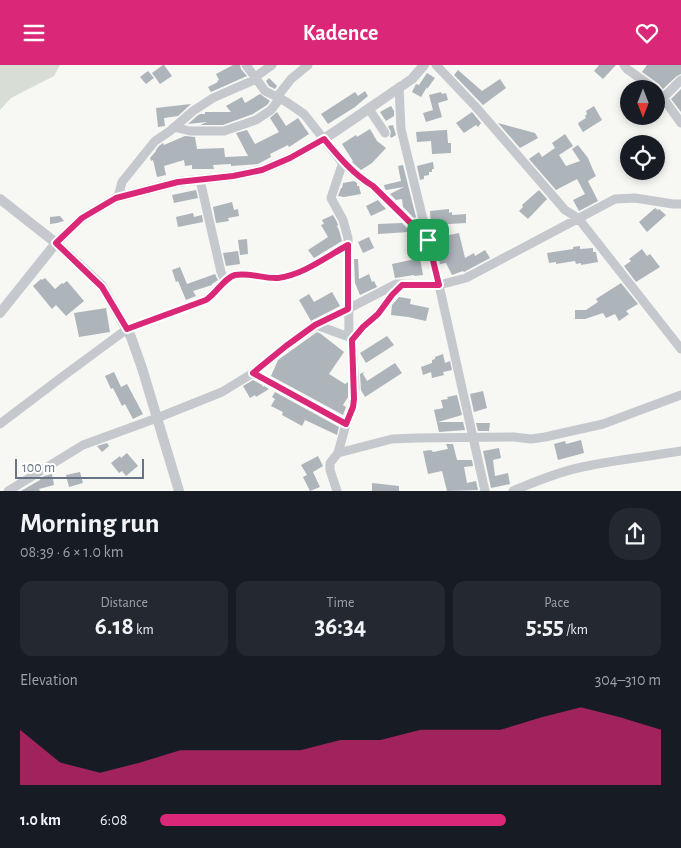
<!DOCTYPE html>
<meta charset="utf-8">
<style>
:root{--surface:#171b24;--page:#242831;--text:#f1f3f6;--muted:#9ea1a6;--accent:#db2777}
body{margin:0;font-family:"Alegreya Sans",sans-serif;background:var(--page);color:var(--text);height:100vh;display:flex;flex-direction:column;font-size:19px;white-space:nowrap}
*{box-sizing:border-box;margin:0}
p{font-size:16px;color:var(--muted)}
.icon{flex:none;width:28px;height:28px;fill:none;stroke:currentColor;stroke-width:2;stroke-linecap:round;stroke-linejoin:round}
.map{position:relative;height:426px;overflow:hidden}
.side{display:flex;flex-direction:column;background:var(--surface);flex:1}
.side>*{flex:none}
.needle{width:32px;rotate:180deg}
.buttons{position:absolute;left:620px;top:15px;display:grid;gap:10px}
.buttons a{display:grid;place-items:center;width:45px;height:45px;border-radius:50%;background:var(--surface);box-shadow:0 2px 8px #0003;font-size:25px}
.scale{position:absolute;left:15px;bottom:12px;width:129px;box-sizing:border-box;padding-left:5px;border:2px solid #667485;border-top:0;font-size:14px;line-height:18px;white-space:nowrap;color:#667485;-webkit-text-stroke:4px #fff;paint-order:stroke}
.pin{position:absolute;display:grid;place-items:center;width:42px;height:42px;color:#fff;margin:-21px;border-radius:10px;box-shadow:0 2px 8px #0006}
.round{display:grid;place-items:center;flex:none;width:52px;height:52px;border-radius:20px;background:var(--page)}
.summary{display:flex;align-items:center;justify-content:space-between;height:85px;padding:0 20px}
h1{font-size:28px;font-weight:600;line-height:38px}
.metrics{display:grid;grid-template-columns:repeat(3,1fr);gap:8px;height:85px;padding:5px 20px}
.metrics div{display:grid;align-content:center;border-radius:12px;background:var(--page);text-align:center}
.metrics b{font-size:25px;font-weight:600}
.metrics small{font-size:14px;font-weight:400}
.metrics p{font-size:14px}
.chart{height:140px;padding:10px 20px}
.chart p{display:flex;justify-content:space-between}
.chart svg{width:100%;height:90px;margin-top:5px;fill:var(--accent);opacity:.7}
ul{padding:0 20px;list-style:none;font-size:16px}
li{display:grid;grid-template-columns:80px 60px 1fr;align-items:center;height:38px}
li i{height:12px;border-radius:6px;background:var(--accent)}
header{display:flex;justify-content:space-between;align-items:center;height:65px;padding:0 20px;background:var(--accent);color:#fff;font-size:22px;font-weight:600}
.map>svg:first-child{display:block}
</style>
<header><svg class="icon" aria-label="menu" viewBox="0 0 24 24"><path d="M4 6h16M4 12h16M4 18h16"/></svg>Kadence<svg class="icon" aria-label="heart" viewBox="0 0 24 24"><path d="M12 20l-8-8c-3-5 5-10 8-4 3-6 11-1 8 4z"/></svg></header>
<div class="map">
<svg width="681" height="426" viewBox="0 0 681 426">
<rect width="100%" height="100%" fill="#f7f7f4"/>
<path fill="#d8ded5" d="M 0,0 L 60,0 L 54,11 L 11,33 L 0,45 Z"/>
<path fill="#adb4ba" d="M 163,0 L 164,0 L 172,11 L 160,19 L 152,8 Z
M 233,0 L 240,0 L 241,4 L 247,11 L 211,27 L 208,22 L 218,17 L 217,16 L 219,15 L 216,9 Z
M 599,0 L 616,0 L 603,14 L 594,6 Z
M 647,0 L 681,0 L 681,9 L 677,11 L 663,24 L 659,19 L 642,7 Z
M 458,5 L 482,26 L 500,14 L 506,23 L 483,40 L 454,10 Z
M 148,6 L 154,13 L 146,19 L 140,12 Z
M 427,8 L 435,13 L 427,24 L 427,22 L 421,32 L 412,27 L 416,19 L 419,20 Z
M 269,13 L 277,21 L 275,24 L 269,21 L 266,16 Z
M 681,24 L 681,47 L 671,34 Z
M 365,26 L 368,31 L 355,42 L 328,59 L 321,49 L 355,27 L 358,31 Z
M 441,27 L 442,29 L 446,28 L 448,35 L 438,38 L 442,52 L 426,57 L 423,48 L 433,45 L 429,30 Z
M 260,29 L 270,36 L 267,40 L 253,49 L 223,60 L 200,60 L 207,57 L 188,59 L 197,51 L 200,49 L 205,49 L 205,47 L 231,47 L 226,41 L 242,32 L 245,38 Z
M 191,39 L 178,51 L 164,53 L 165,61 L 158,62 L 156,43 Z
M 391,41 L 394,46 L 394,51 L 386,56 L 380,47 Z
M 594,41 L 602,55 L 583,67 L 578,59 L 579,59 L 578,58 L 586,53 L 585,51 L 587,49 L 586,46 Z
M 277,47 L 286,61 L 298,53 L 309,69 L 289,82 L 288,80 L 270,89 L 271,92 L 258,99 L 231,101 L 231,99 L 213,100 L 214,104 L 192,104 L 192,100 L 185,101 L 184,95 L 164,101 L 166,110 L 157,112 L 153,95 L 151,96 L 150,93 L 156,86 L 156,85 L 159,81 L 163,78 L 164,80 L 185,71 L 195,72 L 197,84 L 224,83 L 225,92 L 248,91 L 236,68 L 247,65 L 255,79 L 279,67 L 270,53 Z
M 472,47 L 481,58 L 478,62 L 476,60 L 464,68 L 456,58 Z
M 498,58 L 535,68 L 538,73 L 520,83 Z
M 393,60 L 396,70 L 391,73 L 390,71 L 391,67 L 388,61 Z
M 370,64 L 377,76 L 386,83 L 372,98 L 361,105 L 352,97 L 353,96 L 342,79 L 356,70 L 357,72 Z
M 445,65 L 447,65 L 448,78 L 451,78 L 451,88 L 432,89 L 431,76 L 417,77 L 416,67 Z
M 565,69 L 573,81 L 559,90 L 566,101 L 580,96 L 572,84 L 578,80 L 588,93 L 593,105 L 596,111 L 588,116 L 598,136 L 579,146 L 573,135 L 585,129 L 577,114 L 556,125 L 529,94 L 539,87 L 542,92 L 555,83 L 552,78 Z
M 433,97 L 434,104 L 432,104 L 432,107 L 429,107 L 429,110 L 424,111 L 424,114 L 420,115 L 417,101 Z
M 403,100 L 416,152 L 414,153 L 403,142 L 402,134 L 396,135 L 390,129 L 404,122 L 386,125 L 385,124 L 384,120 L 401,116 L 398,101 Z
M 354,116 L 357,118 L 357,121 L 359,121 L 361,129 L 344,132 L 338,131 L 341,123 L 342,123 L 343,118 Z
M 196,125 L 198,133 L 174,138 L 172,130 Z
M 539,125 L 547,134 L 528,154 L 519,146 L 523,142 L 522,140 Z
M 378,135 L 386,144 L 371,151 L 366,141 Z
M 232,137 L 234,145 L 238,144 L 239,151 L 228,153 L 229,156 L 216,158 L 213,142 Z
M 655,143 L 658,145 L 659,144 L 666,150 L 647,167 L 639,157 Z
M 449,144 L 449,148 L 452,147 L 452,150 L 466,149 L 466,158 L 431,160 L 430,146 Z
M 193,148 L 194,152 L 202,150 L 203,157 L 178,162 L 176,152 Z
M 333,150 L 337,157 L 338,160 L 337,161 L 339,165 L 342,176 L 314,193 L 308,185 L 328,172 L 321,160 L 324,159 L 322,155 Z
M 60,151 L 64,156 L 57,158 L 50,159 L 50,152 Z
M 402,158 L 409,165 L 409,167 L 378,169 L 378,159 Z
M 459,168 L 465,193 L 474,188 L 475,191 L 485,185 L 490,193 L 464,207 L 463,206 L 452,210 L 446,198 L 440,199 L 434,173 Z
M 369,172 L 374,183 L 363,188 L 358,177 Z
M 247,174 L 248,189 L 240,190 L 238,175 Z
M 580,181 L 580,184 L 593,183 L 593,187 L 596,187 L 598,197 L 581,200 L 581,198 L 576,199 L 575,196 L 556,199 L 556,197 L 549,198 L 547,188 L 573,184 L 573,182 Z
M 642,184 L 647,191 L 650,189 L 660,202 L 636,217 L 624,201 L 631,196 L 629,194 Z
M 238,186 L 240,199 L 226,201 L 223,188 Z
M 420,193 L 423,210 L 414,211 L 414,210 L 395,213 L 392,199 Z
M 354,194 L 358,194 L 359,214 L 369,209 L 372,217 L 374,216 L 377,222 L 360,230 L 355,218 Z
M 180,202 L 187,219 L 215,209 L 218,215 L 212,219 L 212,220 L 193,226 L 196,231 L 186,235 L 178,216 L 176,217 L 172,205 Z
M 45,213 L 55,224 L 62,218 L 63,219 L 67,216 L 84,236 L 66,251 L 56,240 L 52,244 L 33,221 L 41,214 L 42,215 Z
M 621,218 L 638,239 L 626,246 L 629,249 L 619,256 L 615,249 L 606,253 L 603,248 L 585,254 L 575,254 L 575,245 L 586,245 L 598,237 L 596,234 Z
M 332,227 L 340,241 L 311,256 L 299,235 L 309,229 L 314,237 Z
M 399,232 L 411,234 L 410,239 L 429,243 L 426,256 L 408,252 L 391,250 L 392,240 Z
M 106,243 L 110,267 L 79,272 L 74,248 Z
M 317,267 L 321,269 L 344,287 L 329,309 L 345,319 L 348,317 L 348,332 L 343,340 L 346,342 L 343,350 L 271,311 L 278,295 Z
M 387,271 L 394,280 L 366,298 L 360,288 Z
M 443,289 L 445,298 L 450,296 L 452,305 L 443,307 L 444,310 L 432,313 L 431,307 L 423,310 L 421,302 L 432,298 L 432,295 L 435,294 L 435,292 Z
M 395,298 L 402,308 L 365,332 L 361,325 L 360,309 L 364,307 L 363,309 L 367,316 Z
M 114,307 L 121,322 L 127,319 L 143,349 L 133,354 L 125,339 L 122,341 L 113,323 L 111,324 L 105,311 Z
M 253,315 L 262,320 L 263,322 L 264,321 L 269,324 L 256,332 L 255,330 L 250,333 L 243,321 Z
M 483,326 L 487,343 L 474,347 L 470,329 Z
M 275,327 L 339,362 L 337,370 L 305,355 L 302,361 L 282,350 L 283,347 L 271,341 L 275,334 L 272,332 Z
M 457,330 L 462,350 L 438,357 L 463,357 L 465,365 L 439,367 L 434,345 L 443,343 L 441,335 L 448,334 L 447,332 Z
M 476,358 L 490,358 L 489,366 L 478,366 Z
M 581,375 L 584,388 L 558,395 L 554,379 L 565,376 L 566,379 Z
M 107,378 L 109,381 L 102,387 L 97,381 Z
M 446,379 L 453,379 L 457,395 L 472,395 L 473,401 L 464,402 L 467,418 L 476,416 L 478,425 L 447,426 L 442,406 L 428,409 L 423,386 L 431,385 L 433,387 L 448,384 Z
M 499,383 L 501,393 L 493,395 L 495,411 L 508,408 L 510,419 L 491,423 L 483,386 Z
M 127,388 L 138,401 L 126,411 L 122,406 L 119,408 L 111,398 L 120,391 L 121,393 Z
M 318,391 L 323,401 L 313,407 L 320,422 L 310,426 L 303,412 L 307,410 L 301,400 Z
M 80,407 L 83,418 L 69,422 L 66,410 Z
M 52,409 L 54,420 L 39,424 L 40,426 L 21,426 L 40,415 L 40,414 L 44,411 Z
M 372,418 L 399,421 L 399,426 L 372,426 Z"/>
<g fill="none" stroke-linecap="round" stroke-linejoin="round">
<path stroke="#c5c8cc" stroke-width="9" d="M 246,0 L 265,26 L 285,36 L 304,49 L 341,96 L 363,115 L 373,121 L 428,175
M 436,0 L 475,41 L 565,145 L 578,153 L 681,284
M 624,0 L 627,4 L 655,24
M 255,12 L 272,0
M 399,22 L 401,64 L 439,220 L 485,426
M 656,25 L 663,33 L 681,58
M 277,32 L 291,14 L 308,0
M 663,33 L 681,15
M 369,44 L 385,68
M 174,62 L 190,66 L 224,66 L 256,55 L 271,45 L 280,33
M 200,115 L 221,207 L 225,216
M 118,132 L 122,117 L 155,76 L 170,66 L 193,46 L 213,33 L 256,14
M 316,260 L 349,272
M 352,275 L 363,262 L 377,249 L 392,230 L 402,219
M 253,308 L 346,359
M 0,359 L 62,312 L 127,264 L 206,235 C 215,229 224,213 235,210 C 249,207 263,214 278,213 C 303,210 326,192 348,180
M 338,388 L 392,374 L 417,373 L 514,372 L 531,374 L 545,372 L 603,359 L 681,330
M 8,426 L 83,380 L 157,353 L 222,327 L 253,308 L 286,281 L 315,261 L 396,219 L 439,220 L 466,213 L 615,134 L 635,133 L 673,139 L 681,139
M 337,426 L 330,405 L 330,398 L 338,388 L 346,359 L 353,342 L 355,323 L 352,275 L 349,271 L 348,173 L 343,155 L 331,133 L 343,97
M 513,426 C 534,417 556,408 578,403 C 612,395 647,392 681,386"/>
<path stroke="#c5c8cc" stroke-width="10" d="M 0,134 L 56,178 L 102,221 L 131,272 L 142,303 L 179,426
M 0,248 L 56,178 L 82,153 L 116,133 L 178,117 L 233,111 L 262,105 L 290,93 L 324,74 L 358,51 L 412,14 L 424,0"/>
</g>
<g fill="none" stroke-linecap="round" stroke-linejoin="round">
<defs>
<path id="route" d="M 324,74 C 339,92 353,109 373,121 L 428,175 L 439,220 L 402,220 L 392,230 L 378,249 L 363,262 L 352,275 L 354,334 L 353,342 L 346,359 L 253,308 L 286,281 L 315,260 L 348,244 L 348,180 C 326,192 303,210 278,213 C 263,214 249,207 235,210 C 224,213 216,229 206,235 L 127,264 L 102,222 L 56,178 L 82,153 L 116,133 L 178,117 L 233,111 L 262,105 L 290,93 Z"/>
</defs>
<use href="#route" stroke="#fff" stroke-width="10"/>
<use href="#route" stroke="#db2777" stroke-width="6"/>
</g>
</svg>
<div class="buttons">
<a><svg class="needle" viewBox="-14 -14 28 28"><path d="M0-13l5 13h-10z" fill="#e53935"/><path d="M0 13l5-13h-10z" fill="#9ea1a6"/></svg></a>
<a><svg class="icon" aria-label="locate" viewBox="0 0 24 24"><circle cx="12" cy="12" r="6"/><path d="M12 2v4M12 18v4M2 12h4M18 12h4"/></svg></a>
</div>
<div class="scale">100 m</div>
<div class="pin" style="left:428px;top:175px;background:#1e9e55"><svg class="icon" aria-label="arrive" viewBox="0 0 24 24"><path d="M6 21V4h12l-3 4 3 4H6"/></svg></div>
</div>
<section class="side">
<div class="summary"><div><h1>Morning run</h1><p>08:39 · 6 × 1.0 km</p></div><a class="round"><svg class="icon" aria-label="share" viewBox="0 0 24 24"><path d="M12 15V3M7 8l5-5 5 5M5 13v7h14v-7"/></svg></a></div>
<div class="metrics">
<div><p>Distance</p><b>6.18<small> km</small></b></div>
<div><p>Time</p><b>36:34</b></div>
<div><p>Pace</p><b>5:55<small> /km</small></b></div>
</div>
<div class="chart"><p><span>Elevation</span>304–310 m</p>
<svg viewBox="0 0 160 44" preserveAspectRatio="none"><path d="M0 44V17L10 33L20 38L30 33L40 27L50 27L60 27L70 27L80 22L90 22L100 17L110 17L120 17L130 11L140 6L150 11L160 17V44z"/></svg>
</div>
<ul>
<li><b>1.0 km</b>6:08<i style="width:69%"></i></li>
</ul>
</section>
